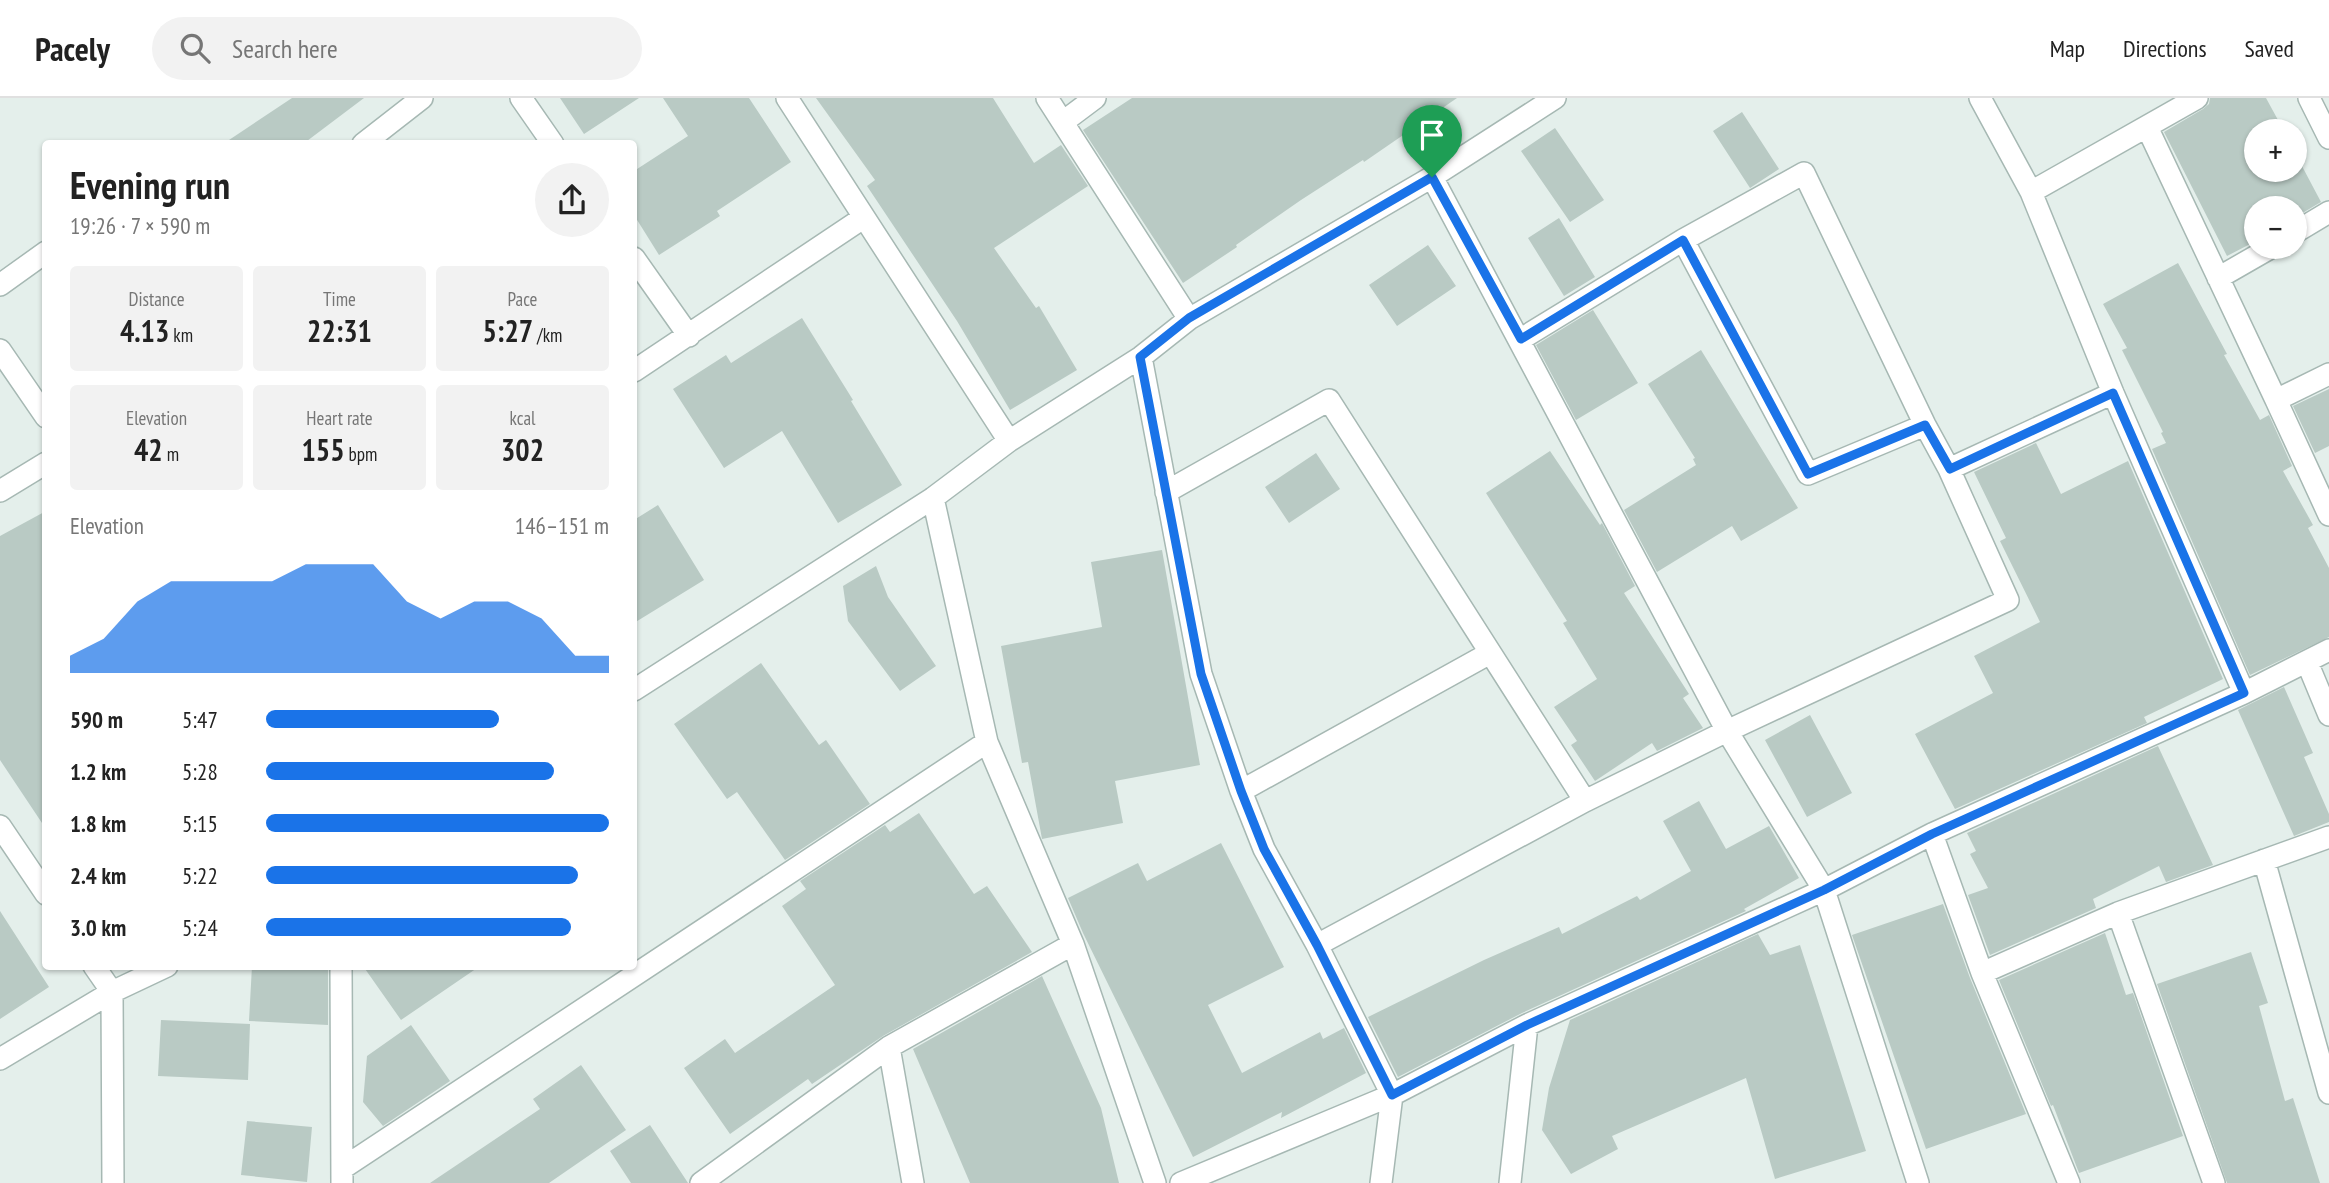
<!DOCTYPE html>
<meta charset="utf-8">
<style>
:root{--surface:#fff;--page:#f2f2f2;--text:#222;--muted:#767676;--line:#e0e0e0;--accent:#1a73e8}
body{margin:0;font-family:"PT Sans Narrow",sans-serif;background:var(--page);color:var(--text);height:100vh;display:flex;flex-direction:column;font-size:26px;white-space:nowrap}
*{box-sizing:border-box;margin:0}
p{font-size:23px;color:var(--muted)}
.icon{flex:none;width:38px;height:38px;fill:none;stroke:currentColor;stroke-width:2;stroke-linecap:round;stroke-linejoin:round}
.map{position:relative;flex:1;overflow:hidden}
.drawer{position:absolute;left:42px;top:42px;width:595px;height:830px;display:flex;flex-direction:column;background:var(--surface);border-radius:7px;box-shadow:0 2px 5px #0004}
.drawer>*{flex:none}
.controls{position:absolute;left:2244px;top:21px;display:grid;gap:14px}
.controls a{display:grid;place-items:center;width:63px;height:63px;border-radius:50%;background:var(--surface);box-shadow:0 2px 5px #0004;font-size:35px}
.pin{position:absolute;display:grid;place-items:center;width:60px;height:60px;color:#fff;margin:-72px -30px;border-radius:50% 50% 50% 0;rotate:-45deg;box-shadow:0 0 7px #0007}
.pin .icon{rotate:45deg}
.round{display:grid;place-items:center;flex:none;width:74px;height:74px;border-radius:37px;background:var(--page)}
.overview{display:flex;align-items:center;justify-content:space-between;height:119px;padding:0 28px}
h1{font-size:38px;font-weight:800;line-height:52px}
.metrics{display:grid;grid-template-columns:repeat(3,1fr);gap:10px;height:119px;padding:7px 28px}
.metrics div{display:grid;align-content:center;border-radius:7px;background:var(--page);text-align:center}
.metrics b{font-size:30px;font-weight:800}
.metrics small{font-size:19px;font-weight:400}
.metrics p{font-size:19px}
.chart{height:196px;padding:14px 28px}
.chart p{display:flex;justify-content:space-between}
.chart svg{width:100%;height:126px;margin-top:7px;fill:var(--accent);opacity:.7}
ul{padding:0 28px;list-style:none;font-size:23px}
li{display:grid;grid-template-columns:112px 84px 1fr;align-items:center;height:52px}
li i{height:18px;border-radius:9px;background:var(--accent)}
header{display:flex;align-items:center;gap:42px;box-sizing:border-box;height:98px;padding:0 35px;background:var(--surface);border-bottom:2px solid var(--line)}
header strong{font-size:33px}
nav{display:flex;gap:38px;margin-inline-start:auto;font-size:24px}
.search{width:490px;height:63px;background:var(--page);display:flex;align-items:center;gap:18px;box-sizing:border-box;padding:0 24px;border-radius:38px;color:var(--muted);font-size:26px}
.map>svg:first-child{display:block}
</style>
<header>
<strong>Pacely</strong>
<div class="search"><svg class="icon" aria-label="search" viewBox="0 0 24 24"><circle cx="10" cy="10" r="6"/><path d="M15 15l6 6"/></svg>Search here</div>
<nav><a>Map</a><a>Directions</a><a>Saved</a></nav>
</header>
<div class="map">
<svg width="2329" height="1085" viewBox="0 0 2329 1085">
<rect width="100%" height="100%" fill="#e4efeb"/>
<path fill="#b9cac4" d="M 292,0 L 364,0 L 303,46 L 223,46 Z
M 560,0 L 639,0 L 584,36 Z
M 663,0 L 749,0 L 791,64 L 717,113 L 720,118 L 659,157 L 634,117 L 634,73 L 688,38 Z
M 816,0 L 993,0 L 1034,65 L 1061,47 L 1088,88 L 994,150 L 1036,210 L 1039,208 L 1077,272 L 1010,312 L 957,223 L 867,88 L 875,82 Z
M 1132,0 L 1457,0 L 1364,64 L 1363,62 L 1301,102 L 1236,147 L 1237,149 L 1183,185 L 1083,32 Z
M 2210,0 L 2266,0 L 2284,33 L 2256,33 L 2256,72 L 2294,72 L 2294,53 L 2321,104 L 2294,120 L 2294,110 L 2256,110 L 2256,143 L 2227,158 L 2164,34 L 2203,11 L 2209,6 Z
M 1742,14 L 1779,71 L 1750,90 L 1713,33 Z
M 1555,30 L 1604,102 L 1570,124 L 1521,53 Z
M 1559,120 L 1595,179 L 1564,198 L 1528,140 Z
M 1428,147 L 1456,188 L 1397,228 L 1369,187 Z
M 2178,165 L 2227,256 L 2224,257 L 2260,322 L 2269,317 L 2292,368 L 2283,373 L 2313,427 L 2308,430 L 2329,470 L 2329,539 L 2250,577 L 2152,351 L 2166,345 L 2161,335 L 2163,334 L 2122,252 L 2127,250 L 2103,206 Z
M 1593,212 L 1638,285 L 1576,322 L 1536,247 Z
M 802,220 L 853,302 L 851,303 L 902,387 L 838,425 L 782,333 L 724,370 L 673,291 L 726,257 L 731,265 Z
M 1701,252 L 1798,410 L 1741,443 L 1732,428 L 1657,474 L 1624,412 L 1696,367 L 1693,361 L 1695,360 L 1648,286 Z
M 2329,291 L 2329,348 L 2315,355 L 2293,308 Z
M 2036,345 L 2061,396 L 2128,363 L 2223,581 L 2144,619 L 2147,625 L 1955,711 L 1915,636 L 1993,595 L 1974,558 L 2040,524 L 2000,443 L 2006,440 L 1974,374 Z
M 1550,353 L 1600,427 L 1602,425 L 1635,488 L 1624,495 L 1689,596 L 1683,600 L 1703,630 L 1657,653 L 1652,645 L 1595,683 L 1571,647 L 1577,643 L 1554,609 L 1597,581 L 1563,525 L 1567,523 L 1486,395 Z
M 1316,355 L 1340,391 L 1289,425 L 1265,389 Z
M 658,407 L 704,482 L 634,525 L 634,422 Z
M 46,413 L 46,731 L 0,662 L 0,438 Z
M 1162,452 L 1200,667 L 1115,683 L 1123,725 L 1042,741 L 1028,664 L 1022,665 L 1001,548 L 1102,529 L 1091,464 Z
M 876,468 L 888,499 L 936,568 L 900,593 L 848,523 L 843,488 Z
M 761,565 L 819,647 L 826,642 L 870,706 L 785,762 L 737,694 L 727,701 L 674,626 Z
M 2284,589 L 2313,655 L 2304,659 L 2329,716 L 2329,724 L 2294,738 L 2238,612 Z
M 1810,617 L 1852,695 L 1807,719 L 1765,642 Z
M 2158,648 L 2213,767 L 2166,784 L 2159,768 L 2093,801 L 2096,810 L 1990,857 L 1968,797 L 1988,790 L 1970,756 L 1976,753 L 1967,735 Z
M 1699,703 L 1726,751 L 1769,728 L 1799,780 L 1744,811 L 1746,813 L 1522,915 L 1398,979 L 1368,919 L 1484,862 L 1559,829 L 1562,836 L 1637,798 L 1640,802 L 1691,773 L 1663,723 Z
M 919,715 L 974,796 L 987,788 L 1032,854 L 883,938 L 812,986 L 808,981 L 730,1036 L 684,970 L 725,941 L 735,955 L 835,887 L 782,808 L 806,791 L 800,783 L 885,727 L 890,734 Z
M 1221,745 L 1284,869 L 1208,907 L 1242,975 L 1320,934 L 1323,941 L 1344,930 L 1366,975 L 1281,1020 L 1282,1014 L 1193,1059 L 1083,835 L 1068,800 L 1138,765 L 1147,783 Z
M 1943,806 L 1970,880 L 2026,1016 L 1926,1051 L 1852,837 Z
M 0,813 L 49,889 L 0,921 Z
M 2105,835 L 2126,897 L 2133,895 L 2183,1038 L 2079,1075 L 2053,1007 L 2051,1008 L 1999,882 Z
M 1758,836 L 1770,857 L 1800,847 L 1866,1053 L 1775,1081 L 1746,980 L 1612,1038 L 1618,1051 L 1571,1076 L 1542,1032 L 1549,990 L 1570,922 Z
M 2251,854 L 2268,905 L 2259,908 L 2285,1003 L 2293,1000 L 2320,1085 L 2227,1085 L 2157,886 Z
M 252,868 L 328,868 L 328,927 L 249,923 Z
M 363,868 L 480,868 L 401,922 Z
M 1042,878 L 1101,1010 L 1119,1085 L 970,1085 L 913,951 Z
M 161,922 L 250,926 L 248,982 L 158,978 Z
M 411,927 L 450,983 L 383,1028 L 363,1004 L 367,958 Z
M 581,967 L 626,1032 L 549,1085 L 430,1085 L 540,1011 L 533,1001 Z
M 247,1023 L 312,1029 L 307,1084 L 241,1077 Z
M 650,1027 L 688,1085 L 631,1085 L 610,1053 Z"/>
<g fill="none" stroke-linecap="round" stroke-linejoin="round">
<defs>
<path id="minor" d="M 521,0 L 553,46
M 787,0 L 1009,343
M 1047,0 L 1189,221
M 1980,0 L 2031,94 L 2113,295 L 2244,595
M 2309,0 L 2329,40
M 1063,24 L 1095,0
M 2147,29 L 2276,302 L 2329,276
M 363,46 L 422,0
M 1432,79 L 1727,633 L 1824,792 L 1918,1085
M 2031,94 L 2197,0
M 2294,135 L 2329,114
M 1683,142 L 1808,376 L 1925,327
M 634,160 L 689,238
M 2218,180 L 2272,149
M 0,187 L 46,154
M 0,252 L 46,319
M 1141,259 L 1201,576 L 1241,693 L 1264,751 L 1317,847 L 1392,997 L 1381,1085
M 634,273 L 863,120
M 2276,302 L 2329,417
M 1949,371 L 2113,295
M 0,393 L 46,365
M 1166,394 L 1329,302 L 1585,703
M 933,400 L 987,644 L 1073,846 L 1155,1085
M 2307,564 L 2329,617
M 634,592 L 933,400 L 1009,343 L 1141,259 L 1189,221 L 1432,79 L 1555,0
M 1241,693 L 1490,555
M 0,728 L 46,796
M 1932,736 L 1982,875 L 2069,1085
M 2264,762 L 2329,995
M 2118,815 L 2214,1085
M 1317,847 L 1585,703 L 1727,633 L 2008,502 L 1949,371 L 1925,327 L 1804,75 L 1683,142 L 1521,241
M 94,868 L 112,894 L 113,1085
M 341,868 L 342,1085
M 1982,875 L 2118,815 L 2329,739
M 889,949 L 913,1085
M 0,961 L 112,894 L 167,868
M 343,1070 L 987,644
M 701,1085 L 889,949 L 1073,846
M 1181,1085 L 1392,997 L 1527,927 L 1824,792 L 1932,736 L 2244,595 L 2329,552
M 1510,1085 L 1527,927"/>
</defs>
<use href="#minor" stroke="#a6b8b3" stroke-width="24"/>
<use href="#minor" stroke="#fff" stroke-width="21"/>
</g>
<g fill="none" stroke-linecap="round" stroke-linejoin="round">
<defs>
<path id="route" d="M 1432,79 L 1521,241 L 1683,142 L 1808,376 L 1925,327 L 1950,371 L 2113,295 L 2244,595 L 1932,736 L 1824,792 L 1527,927 L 1392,997 L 1317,847 L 1264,751 L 1241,693 L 1201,576 L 1140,259 L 1189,220 Z"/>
</defs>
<use href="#route" stroke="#fff" stroke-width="14"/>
<use href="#route" stroke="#1a73e8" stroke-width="9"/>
</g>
</svg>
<div class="controls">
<a>+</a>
<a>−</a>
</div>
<div class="pin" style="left:1432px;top:79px;background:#1e9e55"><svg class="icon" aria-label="arrive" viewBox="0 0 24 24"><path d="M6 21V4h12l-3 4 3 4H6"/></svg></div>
<section class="drawer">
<div class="overview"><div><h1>Evening run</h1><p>19:26 · 7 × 590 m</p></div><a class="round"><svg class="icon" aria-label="share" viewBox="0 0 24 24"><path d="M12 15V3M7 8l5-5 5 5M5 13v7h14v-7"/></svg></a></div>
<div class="metrics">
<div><p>Distance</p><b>4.13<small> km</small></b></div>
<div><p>Time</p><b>22:31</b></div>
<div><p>Pace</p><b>5:27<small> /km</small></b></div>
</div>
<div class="metrics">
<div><p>Elevation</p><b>42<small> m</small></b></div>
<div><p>Heart rate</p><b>155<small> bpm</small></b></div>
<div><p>kcal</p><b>302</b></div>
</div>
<div class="chart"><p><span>Elevation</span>146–151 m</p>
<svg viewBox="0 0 160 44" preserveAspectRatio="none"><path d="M0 44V38L10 32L20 19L30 12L40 12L50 12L60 12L70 6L80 6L90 6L100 19L110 25L120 19L130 19L140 25L150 38L160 38V44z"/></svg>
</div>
<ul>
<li><b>590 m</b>5:47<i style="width:68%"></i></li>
<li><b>1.2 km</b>5:28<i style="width:84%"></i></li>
<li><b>1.8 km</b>5:15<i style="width:100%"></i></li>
<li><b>2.4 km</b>5:22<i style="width:91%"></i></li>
<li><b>3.0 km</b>5:24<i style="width:89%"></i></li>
</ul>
</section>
</div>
